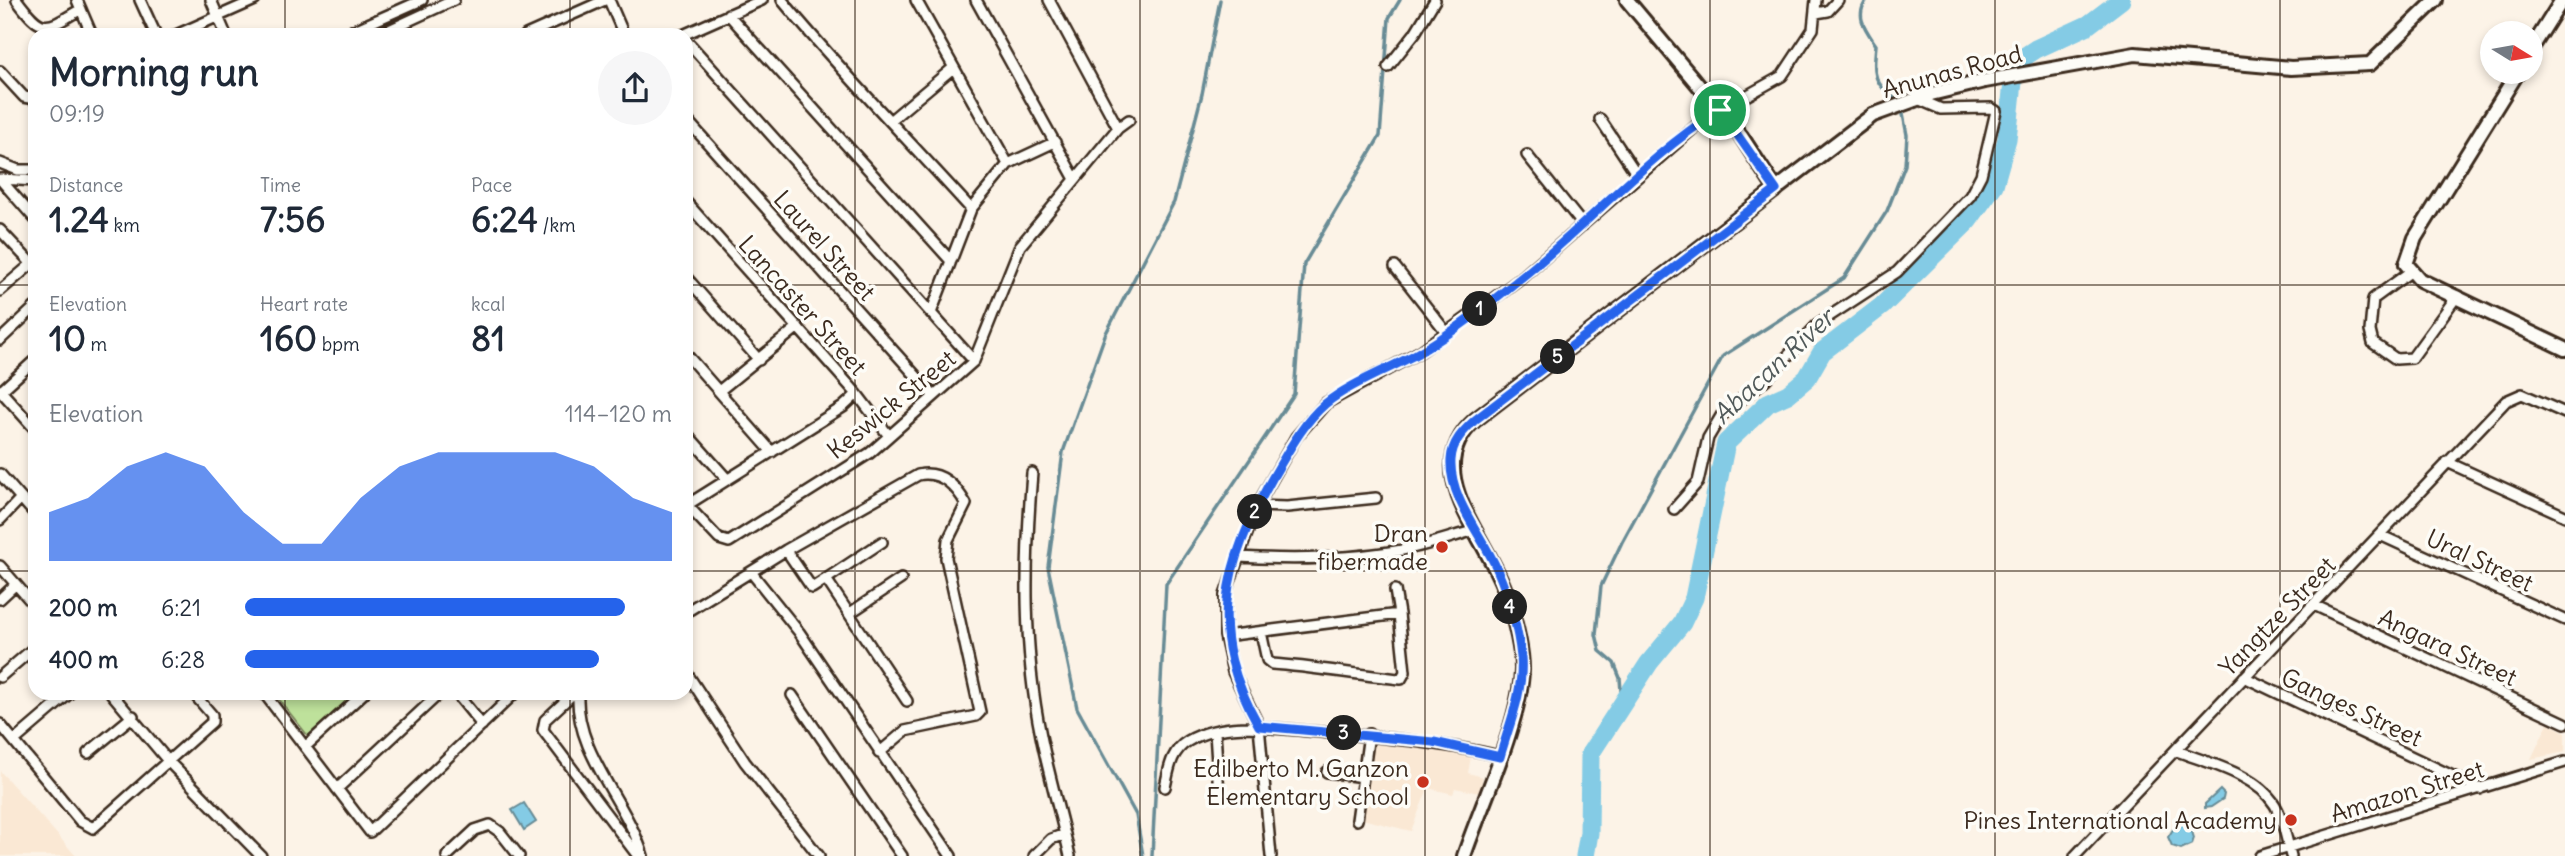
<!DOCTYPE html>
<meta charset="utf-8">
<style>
:root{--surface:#fff;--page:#f6f6f7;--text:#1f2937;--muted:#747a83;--accent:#2563eb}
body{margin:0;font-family:Delius,sans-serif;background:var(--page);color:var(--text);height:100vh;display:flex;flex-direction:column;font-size:26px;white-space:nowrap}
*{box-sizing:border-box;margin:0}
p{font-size:23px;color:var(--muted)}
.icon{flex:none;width:38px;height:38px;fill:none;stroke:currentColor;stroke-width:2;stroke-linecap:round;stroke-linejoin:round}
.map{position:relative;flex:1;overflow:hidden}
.details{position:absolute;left:28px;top:28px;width:665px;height:672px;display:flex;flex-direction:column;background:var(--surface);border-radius:21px;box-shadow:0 4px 10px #0003}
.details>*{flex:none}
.needle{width:46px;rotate:101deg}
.controls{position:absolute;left:2480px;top:21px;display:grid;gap:14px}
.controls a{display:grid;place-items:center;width:63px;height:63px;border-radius:50%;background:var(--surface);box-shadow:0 4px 10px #0003;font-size:35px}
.pin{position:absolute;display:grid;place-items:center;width:60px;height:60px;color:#fff;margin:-30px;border:4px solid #fff;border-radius:50%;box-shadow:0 2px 7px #0007}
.km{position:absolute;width:35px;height:35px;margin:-18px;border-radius:50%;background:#222;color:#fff;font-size:19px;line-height:35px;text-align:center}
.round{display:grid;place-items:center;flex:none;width:74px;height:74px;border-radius:37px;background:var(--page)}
.headline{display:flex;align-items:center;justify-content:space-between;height:119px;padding:0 21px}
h1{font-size:38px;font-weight:700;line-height:52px}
.figures{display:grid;grid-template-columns:repeat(3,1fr);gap:10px;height:119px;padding:7px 21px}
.figures div{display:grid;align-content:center}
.figures b{font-size:35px;font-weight:700}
.figures small{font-size:19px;font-weight:400}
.figures p{font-size:19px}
.chart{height:196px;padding:14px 21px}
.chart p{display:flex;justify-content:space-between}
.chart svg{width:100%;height:126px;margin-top:7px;fill:var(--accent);opacity:.7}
ul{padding:0 21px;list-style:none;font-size:23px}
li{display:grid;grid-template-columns:112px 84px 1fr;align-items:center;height:52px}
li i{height:18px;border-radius:9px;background:var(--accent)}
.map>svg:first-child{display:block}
</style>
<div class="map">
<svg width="2565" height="856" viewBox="0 0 2565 856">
<rect width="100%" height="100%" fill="#fcf3e7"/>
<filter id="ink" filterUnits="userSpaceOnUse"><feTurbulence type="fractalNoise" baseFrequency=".0143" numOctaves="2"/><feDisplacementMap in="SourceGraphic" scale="14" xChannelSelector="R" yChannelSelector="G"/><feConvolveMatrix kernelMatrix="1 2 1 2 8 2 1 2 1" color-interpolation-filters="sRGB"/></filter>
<g filter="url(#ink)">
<path fill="#fae8d4" d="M 2548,723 L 2565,732 L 2565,752 L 2531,759 Z
M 1371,739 L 1472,751 L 1468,773 L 1483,777 L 1479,793 L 1455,788 L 1453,794 L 1428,788 L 1411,831 L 1358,818 Z
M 0,771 L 54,831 L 76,856 L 0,856 Z"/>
<path fill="#bee19b" stroke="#7c865c" stroke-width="2" d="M 274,693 L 356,693 L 308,736 Z"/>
<path fill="#84cbe5" stroke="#678b95" stroke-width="2" d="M 2220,790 L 2224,794 L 2223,799 L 2211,807 L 2205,808 L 2205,804 Z
M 524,803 L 536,822 L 524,830 L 512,810 Z
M 2181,817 L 2188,819 L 2194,838 L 2192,844 L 2181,849 L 2172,846 L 2168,837 Z"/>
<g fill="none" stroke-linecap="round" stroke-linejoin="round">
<path stroke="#678b95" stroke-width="3.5" d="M 1867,0 C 1854,16 1866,30 1876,45 C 1873,75 1873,85 1900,102
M 1622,704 L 1620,678 L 1614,663 L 1600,651 L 1596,634 L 1601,586 L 1622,542 L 1723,356 L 1844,278 L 1887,211 L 1905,165 L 1907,135 L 1902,109
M 1143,856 L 1136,815 L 1077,708 L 1048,567 L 1063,452 L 1105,335 L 1174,202 L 1202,94 L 1220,0
M 1152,856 L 1166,584 L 1294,394 L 1304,264 L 1380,136 L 1389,18 L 1400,0"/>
<path stroke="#84cbe5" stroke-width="19" d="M 1585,856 L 1589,833 L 1590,754 L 1649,663 L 1682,623 L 1694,598 L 1726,443 L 1768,403 L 1788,394 L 1807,378 L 1822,352 L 1882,306 L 1968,221 L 1994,185 L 2007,139 L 2015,63 L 2036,49 L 2088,25 L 2121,0"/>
<defs>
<path id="street" d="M 17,0 C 43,35 46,30 81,9
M 77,0 L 92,35
M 140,0 L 156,35
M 211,0 L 226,35
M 609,0 L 624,35
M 782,0 C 842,73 908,139 971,209
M 916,0 L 1008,164
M 976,0 L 1075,179
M 1049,0 L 1118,128
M 1816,13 L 1828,11 L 1838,0
M 728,14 L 951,261
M 176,35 L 255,0
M 343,35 L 422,0
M 378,35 L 454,0
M 526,35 L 605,0
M 683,35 L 762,0
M 686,40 L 974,361
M 1388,67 L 1415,33 L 1435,0
M 0,71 L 24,97 L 35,99
M 686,119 L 934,396
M 1600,119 L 1638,176
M 891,120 L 953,68
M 1527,155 L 1583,225
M 0,163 L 18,170 L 35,170
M 0,179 L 35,219
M 2,179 L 35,181
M 686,202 L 857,394 L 889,436
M 0,230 L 31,263
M 1395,267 L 1447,333
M 2410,272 L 2373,299 L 2370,331 L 2373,343 L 2396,359 L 2412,358 L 2457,296
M 686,277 L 759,360
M 0,291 L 35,261
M 931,313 L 971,209 L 1008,164 L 1055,142
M 0,340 L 35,307
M 686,354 L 772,452
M 0,390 L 35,429
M 1,391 L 35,360
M 719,391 L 798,327
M 686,433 L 727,479
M 2447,462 L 2565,516
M 1032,473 C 1025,561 1023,649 1041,736 C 1049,776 1061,816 1070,856
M 0,474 L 35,514
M 686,504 L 719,539 L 729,542 L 870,453 L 974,361 L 1020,246 L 1118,128 L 1129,120
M 687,505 L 843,407 L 857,394
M 1257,506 L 1287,507 L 1376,498
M 1674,509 L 1698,482 L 1708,438 L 1721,416 L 1766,379 L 1819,323 L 1897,272 L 1970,196 L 1981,175 L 1996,111 L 1991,108 L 1941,109 L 1918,99
M 0,520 L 21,498
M 2380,535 L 2565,620
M 786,550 L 918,475 C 941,470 956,486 966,504 L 948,540 L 946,558 L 980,712 L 976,716 L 905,731 L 879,753
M 1238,557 C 1291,560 1343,560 1396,551 C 1423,547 1450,537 1476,530
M 0,566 L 35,606
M 751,572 L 799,632 L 951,856
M 826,579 L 882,542
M 0,599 L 16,584
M 2314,605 L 2565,723
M 686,612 L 786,550 L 812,588 L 826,579 L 907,701
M 850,613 L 901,579
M 1261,632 L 1267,660 L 1272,664 C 1315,667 1358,675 1401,679 L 1405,672 L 1399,614
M 1225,636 L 1399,614 L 1395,590
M 686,672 L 745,762 L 819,856
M 0,677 L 35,647
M 2244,677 L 2480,789
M 111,693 L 169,762 L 261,856
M 264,693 L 370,832 L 515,693
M 456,693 L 482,725
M 574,693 L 545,720 L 543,730 L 638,856
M 578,693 C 575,754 627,801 643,856
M 792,695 L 902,856
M 0,724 L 80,821 L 93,828 L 212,722 L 212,715 L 193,693
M 1215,732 L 1219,794
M 14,741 L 70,693
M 305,747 L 364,693
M 2177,751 C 2208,763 2256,774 2275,805 C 2284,820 2286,839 2291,856
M 88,753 L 133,716
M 1327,772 L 1363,777
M 1165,787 C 1169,769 1171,751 1188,741 C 1226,719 1278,729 1320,732 C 1381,737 1439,742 1500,756
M 337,789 L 440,693
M 1357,820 L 1369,734
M 447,856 L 475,830 L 490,825 L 500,832 L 519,856
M 1034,856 L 1051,839 L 1065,834
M 1271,856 L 1259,726 L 1233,672 L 1225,636 L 1225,595 L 1257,506 L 1296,437 L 1326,403 L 1421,351 L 1519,280 L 1703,120 L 1782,76 L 1813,29 L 1816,0
M 2075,856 L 2506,401 L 2522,394 L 2565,413
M 2260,856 L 2565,762"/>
<path id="secondary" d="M 1627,0 L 1741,136 L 1776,190
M 2530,51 L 2562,0
M 2518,72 L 2415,238 L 2406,264 L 2420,280 L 2565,349
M 1464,856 C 1481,805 1521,721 1522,669 C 1522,645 1514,618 1507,596 C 1489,538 1417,472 1475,420 L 1873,115 L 1931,94 L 1985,81 L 2135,54 L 2291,68 L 2370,64 L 2436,0"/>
</defs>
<use href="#street" stroke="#3b2a1e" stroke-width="14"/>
<use href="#secondary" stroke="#3b2a1e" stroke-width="18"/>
<use href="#street" stroke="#fdfcf7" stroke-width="9"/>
<use href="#secondary" stroke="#fdfcf7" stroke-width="12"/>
</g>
</g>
<g fill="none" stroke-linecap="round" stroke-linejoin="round" filter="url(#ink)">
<defs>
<path id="route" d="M 1720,110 L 1776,190 L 1475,420 C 1463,431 1452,442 1451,460 C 1449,498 1482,535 1497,569 C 1508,595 1518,628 1521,657 C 1524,691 1509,725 1500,757 L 1434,742 L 1259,726 C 1206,632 1222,568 1273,477 C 1288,452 1302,424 1325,404 C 1349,384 1390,369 1418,353 C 1453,333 1486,306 1517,281 C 1586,227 1645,157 1720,110 Z"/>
</defs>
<use href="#route" stroke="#fff" stroke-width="14"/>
<use href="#route" stroke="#2563eb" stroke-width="9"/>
</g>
<path fill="none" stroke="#3b2a1e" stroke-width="2" stroke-opacity="0.55" d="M 285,0 L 285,35M 570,0 L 570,35M 855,0 L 855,856M 1140,0 L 1140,856M 1425,0 L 1425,856M 1710,0 L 1710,856M 1995,0 L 1995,856M 2280,0 L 2280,856M 0,285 L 35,285M 686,285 L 2565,285M 0,571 L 35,571M 686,571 L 2565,571M 285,693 L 285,856M 570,693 L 570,856"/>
<g fill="#c8321e" stroke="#fdfcf7" stroke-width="2.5">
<circle cx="1442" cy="547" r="7"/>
<circle cx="1423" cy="782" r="7"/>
<circle cx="2291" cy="820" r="7"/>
</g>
<g text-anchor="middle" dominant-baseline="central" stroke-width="7" stroke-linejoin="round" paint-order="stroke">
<g font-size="24" fill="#3b2a1e" stroke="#fdfcf7">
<text transform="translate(1952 71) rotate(-15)">Anunas Road</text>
<text transform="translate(825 245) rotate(48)">Laurel Street</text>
<text transform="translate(803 305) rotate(48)">Lancaster Street</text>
<text transform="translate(891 404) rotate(-39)">Keswick Street</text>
<text transform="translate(2480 560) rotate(25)">Ural Street</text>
<text transform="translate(2277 616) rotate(-46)">Yangtze Street</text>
<text transform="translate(2448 647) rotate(25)">Angara Street</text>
<text transform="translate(2352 707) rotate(25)">Ganges Street</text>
<text transform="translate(2407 791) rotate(-17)">Amazon Street</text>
</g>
<g font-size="24" fill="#3b2a1e" stroke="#fdfcf7" text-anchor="end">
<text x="1428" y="533">Dran<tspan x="1428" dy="28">fibermade</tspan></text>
<text x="1409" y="768">Edilberto M. Ganzon<tspan x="1409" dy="28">Elementary School</tspan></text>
<text x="2277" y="820">Pines International Academy</text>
</g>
<g font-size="26" font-style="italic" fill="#515a5a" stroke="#fdfcf7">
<text transform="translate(1773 366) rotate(-43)">Abacan River</text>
</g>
</g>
</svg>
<div class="controls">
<a><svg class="needle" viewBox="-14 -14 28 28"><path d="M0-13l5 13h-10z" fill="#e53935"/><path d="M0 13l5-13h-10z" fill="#747a83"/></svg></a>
</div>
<div class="pin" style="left:1720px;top:110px;background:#1e9e55"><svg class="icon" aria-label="arrive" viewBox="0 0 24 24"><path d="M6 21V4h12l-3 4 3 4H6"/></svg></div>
<b class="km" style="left:1480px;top:309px">1</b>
<b class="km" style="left:1255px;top:512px">2</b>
<b class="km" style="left:1344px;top:733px">3</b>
<b class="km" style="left:1510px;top:607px">4</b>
<b class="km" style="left:1558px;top:357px">5</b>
<section class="details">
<div class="headline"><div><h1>Morning run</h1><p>09:19</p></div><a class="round"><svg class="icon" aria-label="share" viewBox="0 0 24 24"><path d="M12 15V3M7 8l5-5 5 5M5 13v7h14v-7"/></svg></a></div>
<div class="figures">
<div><p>Distance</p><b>1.24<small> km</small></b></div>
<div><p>Time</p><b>7:56</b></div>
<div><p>Pace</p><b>6:24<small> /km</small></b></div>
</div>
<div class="figures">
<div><p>Elevation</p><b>10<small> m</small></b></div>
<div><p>Heart rate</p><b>160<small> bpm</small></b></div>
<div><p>kcal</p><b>81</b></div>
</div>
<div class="chart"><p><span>Elevation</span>114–120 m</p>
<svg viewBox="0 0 160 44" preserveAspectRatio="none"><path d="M0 44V27L10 22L20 11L30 6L40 11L50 27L60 38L70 38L80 22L90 11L100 6L110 6L120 6L130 6L140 11L150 22L160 27V44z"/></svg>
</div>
<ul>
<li><b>200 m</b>6:21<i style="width:89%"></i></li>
<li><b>400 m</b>6:28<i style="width:83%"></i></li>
</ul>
</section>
</div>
